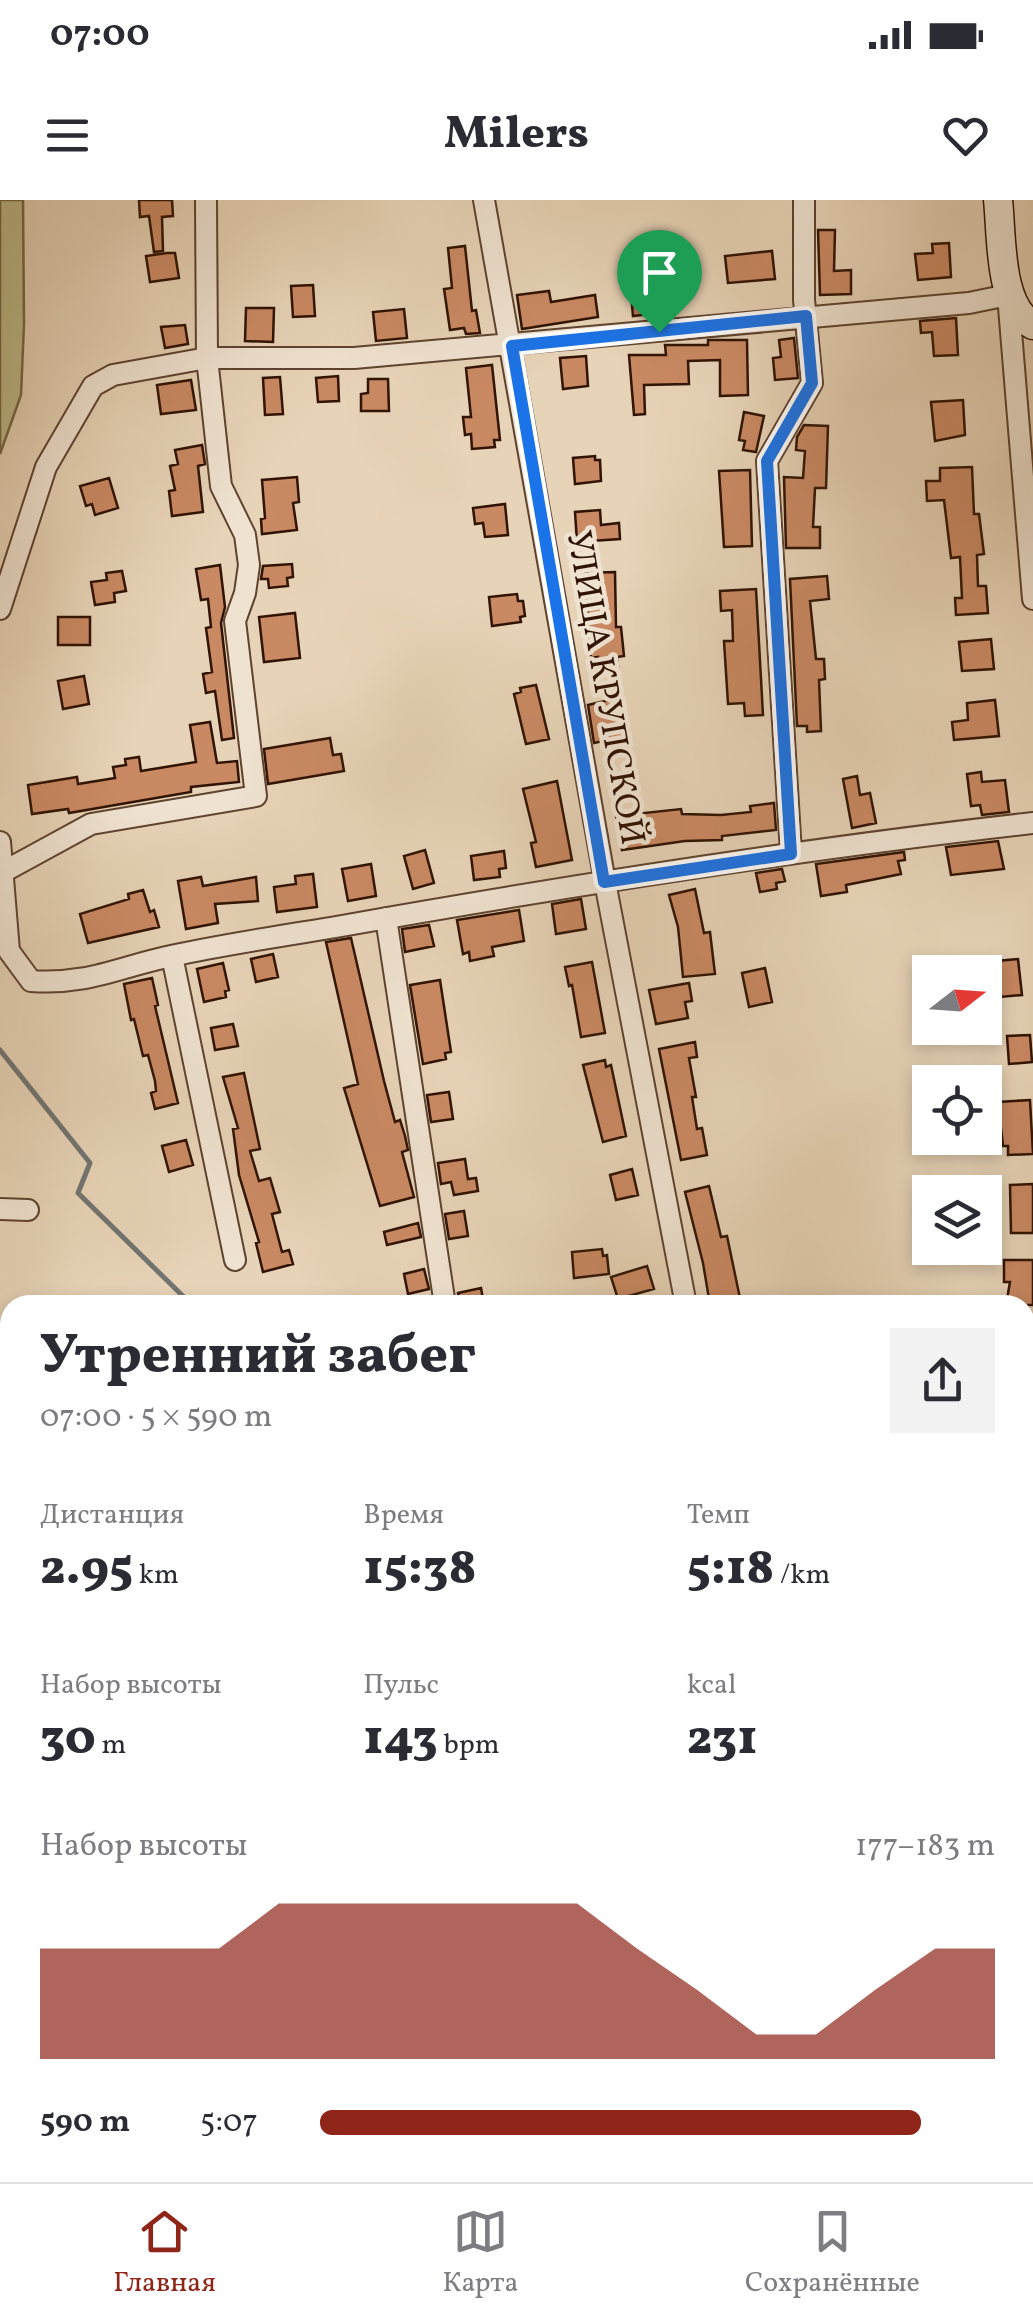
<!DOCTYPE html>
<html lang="ru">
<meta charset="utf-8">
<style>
:root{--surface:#fff;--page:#f2f2f3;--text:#2b2b33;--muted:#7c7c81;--line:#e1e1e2;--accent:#8f2418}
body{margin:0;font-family:Vollkorn,serif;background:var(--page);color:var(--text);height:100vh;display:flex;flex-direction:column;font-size:38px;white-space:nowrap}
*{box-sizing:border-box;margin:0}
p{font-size:32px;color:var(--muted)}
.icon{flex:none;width:55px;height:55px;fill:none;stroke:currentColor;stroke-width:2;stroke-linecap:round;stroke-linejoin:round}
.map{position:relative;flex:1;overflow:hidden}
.panel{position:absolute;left:0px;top:1095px;width:1035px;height:888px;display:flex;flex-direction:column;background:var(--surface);border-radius:30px 30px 0 0;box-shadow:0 5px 15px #0003}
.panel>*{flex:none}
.needle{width:65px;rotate:73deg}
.buttons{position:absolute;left:912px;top:755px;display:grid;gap:20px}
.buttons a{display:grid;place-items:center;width:90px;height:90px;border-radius:0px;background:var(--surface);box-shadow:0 5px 15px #0003;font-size:50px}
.pin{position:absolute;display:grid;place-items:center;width:85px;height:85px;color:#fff;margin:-102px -42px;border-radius:50% 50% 50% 0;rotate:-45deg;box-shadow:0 0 10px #0007}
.pin .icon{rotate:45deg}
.round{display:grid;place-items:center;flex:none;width:105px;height:105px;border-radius:0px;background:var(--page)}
.head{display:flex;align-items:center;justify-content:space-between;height:170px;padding:0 40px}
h1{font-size:55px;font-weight:800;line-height:75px}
.figures{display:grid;grid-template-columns:repeat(3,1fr);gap:15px;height:170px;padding:10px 40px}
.figures div{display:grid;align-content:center}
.figures b{font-size:50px;font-weight:800}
.figures small{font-size:28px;font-weight:400}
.figures p{font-size:28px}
.chart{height:280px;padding:20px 40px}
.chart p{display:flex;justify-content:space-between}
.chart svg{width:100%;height:180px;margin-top:10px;fill:var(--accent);opacity:.7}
ul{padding:0 40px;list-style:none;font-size:32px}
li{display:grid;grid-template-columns:160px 120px 1fr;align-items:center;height:75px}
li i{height:25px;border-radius:12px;background:var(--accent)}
.status{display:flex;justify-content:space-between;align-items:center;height:70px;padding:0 50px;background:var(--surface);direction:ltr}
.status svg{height:28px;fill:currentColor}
header{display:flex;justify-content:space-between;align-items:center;height:130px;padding:0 40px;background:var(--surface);font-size:45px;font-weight:800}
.menu{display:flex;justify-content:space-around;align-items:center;height:140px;border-top:2px solid var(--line);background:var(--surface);font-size:28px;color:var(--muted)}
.menu a{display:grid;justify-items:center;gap:5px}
.menu .current{color:var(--accent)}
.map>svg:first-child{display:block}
</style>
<div class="status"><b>07:00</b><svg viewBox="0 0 49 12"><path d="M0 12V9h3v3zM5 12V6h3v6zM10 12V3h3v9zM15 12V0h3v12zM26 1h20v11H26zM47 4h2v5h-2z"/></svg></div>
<header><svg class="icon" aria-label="menu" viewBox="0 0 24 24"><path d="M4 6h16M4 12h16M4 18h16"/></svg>Milers<svg class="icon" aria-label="heart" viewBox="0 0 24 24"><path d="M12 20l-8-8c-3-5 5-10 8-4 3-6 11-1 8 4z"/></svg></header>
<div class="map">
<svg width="1033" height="1982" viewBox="0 0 1033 1982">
<rect width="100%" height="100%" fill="#e7d3b7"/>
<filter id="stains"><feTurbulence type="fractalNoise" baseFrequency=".002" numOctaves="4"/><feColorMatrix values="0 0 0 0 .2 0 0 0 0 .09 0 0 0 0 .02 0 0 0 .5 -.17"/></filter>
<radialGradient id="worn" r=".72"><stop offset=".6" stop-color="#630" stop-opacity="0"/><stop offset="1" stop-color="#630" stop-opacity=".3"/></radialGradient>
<path fill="#bdba89" stroke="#766646" stroke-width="2.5" d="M 0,0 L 23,0 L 24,124 L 21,195 L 0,254 Z
M 1025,1518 L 1033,1522 L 1033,1982 L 0,1982 L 0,1873 L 10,1873 L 10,1972 L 1025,1972 Z"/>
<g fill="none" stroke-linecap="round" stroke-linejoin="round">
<path stroke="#717471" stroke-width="5" d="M 0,850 L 90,963 L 78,993 L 192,1105"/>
</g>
<path fill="#c98963" stroke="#301302" stroke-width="2.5" d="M 139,0 L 172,0 L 173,16 L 162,17 L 163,51 L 154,52 L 149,16 L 140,17 Z
M 818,30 L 835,30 L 834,71 L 851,70 L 851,94 L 820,95 Z
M 949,43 L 951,77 L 918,80 L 915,54 L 933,53 L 932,44 Z
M 465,46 L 472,111 L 476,110 L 480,133 L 466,134 L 464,128 L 450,130 L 444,89 L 452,88 L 448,48 Z
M 772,51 L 775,79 L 728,83 L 725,56 Z
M 167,53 L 175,53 L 179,78 L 150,82 L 146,56 Z
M 657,79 L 659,97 L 666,97 L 667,112 L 633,116 L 630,82 Z
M 313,85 L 315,116 L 293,117 L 291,86 Z
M 549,91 L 551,102 L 595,95 L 598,117 L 522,129 L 517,95 Z
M 246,108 L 274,108 L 273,142 L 245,141 Z
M 404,109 L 407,138 L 376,141 L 373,112 Z
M 956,118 L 958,155 L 934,156 L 932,132 L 921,133 L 920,121 Z
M 185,125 L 188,144 L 165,148 L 161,127 Z
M 794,138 L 798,178 L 775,180 L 773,158 L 781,157 L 779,140 Z
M 708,140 L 747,140 L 748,195 L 720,196 L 720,160 L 688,161 L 689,184 L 644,185 L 645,214 L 634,215 L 629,155 L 666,155 L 665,145 L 708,145 Z
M 586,156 L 588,186 L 563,189 L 560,158 Z
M 492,165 L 500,240 L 494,240 L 495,247 L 472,249 L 471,234 L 465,235 L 463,217 L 471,217 L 466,168 Z
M 338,176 L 339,201 L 318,202 L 316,178 Z
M 280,177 L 283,214 L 265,215 L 263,178 Z
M 368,179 L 388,179 L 389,211 L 361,211 L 361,194 L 368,193 Z
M 191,180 L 196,210 L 161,214 L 157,185 Z
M 963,200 L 965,235 L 935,241 L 931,202 Z
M 744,212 L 764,216 L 756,252 L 743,250 L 745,241 L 739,240 Z
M 804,225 L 828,226 L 826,288 L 815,288 L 813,327 L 820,327 L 820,348 L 786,348 L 784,277 L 803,278 L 805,251 L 796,250 L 797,237 Z
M 202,245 L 205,264 L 198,266 L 203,312 L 172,316 L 169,291 L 175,290 L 170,266 L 178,264 L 175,250 Z
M 595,256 L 595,260 L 600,260 L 601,281 L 575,284 L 573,258 Z
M 972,267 L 974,314 L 979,314 L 984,354 L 977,355 L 978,386 L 986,386 L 988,413 L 956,415 L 955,398 L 962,398 L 960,357 L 951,358 L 944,300 L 927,301 L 926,281 L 940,281 L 940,268 Z
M 750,270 L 752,346 L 724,347 L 719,271 Z
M 297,277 L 299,302 L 293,303 L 297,330 L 262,334 L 261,319 L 265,318 L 262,280 Z
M 109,278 L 118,308 L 95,315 L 92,304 L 86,306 L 80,286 Z
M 505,304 L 508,335 L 485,337 L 483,323 L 475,324 L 473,308 Z
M 600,310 L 601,325 L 619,323 L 620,339 L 577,342 L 575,312 Z
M 292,364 L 293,377 L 287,378 L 288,386 L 269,388 L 268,379 L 261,379 L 263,366 Z
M 220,365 L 225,407 L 221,423 L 234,538 L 222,540 L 215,491 L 206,493 L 203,474 L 212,472 L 206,428 L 211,427 L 208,399 L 201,400 L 196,369 Z
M 122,371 L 126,391 L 114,393 L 115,402 L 95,405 L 91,382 L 107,380 L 106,373 Z
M 615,372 L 616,427 L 621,427 L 624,456 L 617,457 L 618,466 L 599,468 L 598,457 L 591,458 L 585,373 Z
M 827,376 L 829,399 L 810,401 L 816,459 L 824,459 L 825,479 L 819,480 L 821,531 L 807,532 L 807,526 L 797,526 L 790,379 Z
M 756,389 L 763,515 L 745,516 L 744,503 L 728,504 L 724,441 L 733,441 L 732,410 L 721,411 L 720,391 Z
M 517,394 L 518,401 L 523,401 L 525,416 L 520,417 L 521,422 L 492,426 L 489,397 Z
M 295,413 L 300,458 L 264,462 L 259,417 Z
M 58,417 L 90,417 L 90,445 L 58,445 Z
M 991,439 L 994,469 L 962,471 L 959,442 Z
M 84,476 L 89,504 L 63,509 L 58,481 Z
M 536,485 L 549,539 L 526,544 L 514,494 L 521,492 L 520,488 Z
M 618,498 L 626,536 L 594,543 L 588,505 Z
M 995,500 L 999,536 L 954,540 L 952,522 L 968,520 L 967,503 Z
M 210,522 L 217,563 L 237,561 L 239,582 L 191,587 L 191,592 L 69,613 L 68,609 L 32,614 L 28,585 L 77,577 L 78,584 L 115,578 L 113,567 L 126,565 L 125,559 L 139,557 L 141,571 L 196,562 L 190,525 Z
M 330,538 L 333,555 L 341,554 L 344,571 L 268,584 L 264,549 Z
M 981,572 L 982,582 L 1005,580 L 1009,612 L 982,615 L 980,605 L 971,606 L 967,574 Z
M 857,576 L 860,595 L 870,593 L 876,623 L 852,628 L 843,579 Z
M 557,581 L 572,660 L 536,667 L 531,643 L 536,642 L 523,589 Z
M 774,603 L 776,630 L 722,636 L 722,640 L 685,641 L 622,650 L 616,616 L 681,609 L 682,614 L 721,615 L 751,612 L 750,606 Z
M 998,641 L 1004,669 L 951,675 L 946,647 Z
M 425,650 L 434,683 L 413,689 L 404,656 Z
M 504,651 L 506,668 L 499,669 L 500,677 L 474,680 L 471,656 Z
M 904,652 L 905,660 L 898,661 L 901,674 L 846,685 L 847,692 L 821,696 L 816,664 Z
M 371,664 L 376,696 L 348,701 L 342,669 Z
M 782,669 L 785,681 L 776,683 L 777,689 L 760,692 L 756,673 Z
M 313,674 L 317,707 L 277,712 L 274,687 L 296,684 L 295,676 Z
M 201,677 L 203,686 L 256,677 L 258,701 L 215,704 L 218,723 L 186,729 L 178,681 Z
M 695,689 L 704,733 L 710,732 L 715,774 L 683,777 L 678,727 L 669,695 Z
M 143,690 L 150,712 L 154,710 L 159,727 L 88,743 L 80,714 L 129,699 L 128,694 Z
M 581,699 L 586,729 L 556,734 L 552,704 Z
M 519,710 L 524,741 L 492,747 L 494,756 L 470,761 L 469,752 L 463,754 L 457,720 Z
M 429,725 L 434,746 L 405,752 L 402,729 Z
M 351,738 L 384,881 L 395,922 L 400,920 L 405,936 L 408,950 L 402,952 L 414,997 L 380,1006 L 344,888 L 358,884 L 326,742 Z
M 273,754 L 278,777 L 256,782 L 251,759 Z
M 1018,759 L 1022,795 L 1000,797 L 997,761 Z
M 592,762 L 605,833 L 581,837 L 572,785 L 569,786 L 565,767 Z
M 223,763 L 229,790 L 225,791 L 226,797 L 204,802 L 197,769 Z
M 765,768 L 772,802 L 749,807 L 742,773 Z
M 152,778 L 158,805 L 155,806 L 178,903 L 155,909 L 151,893 L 156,891 L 155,881 L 148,855 L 143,856 L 134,819 L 131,820 L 124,784 Z
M 440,780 L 451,852 L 445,853 L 446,859 L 423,864 L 410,785 Z
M 689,783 L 692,801 L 685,802 L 688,818 L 656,824 L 649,790 Z
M 233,824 L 238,846 L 215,850 L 211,828 Z
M 1030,835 L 1032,862 L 1009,864 L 1007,836 Z
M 695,842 L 697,857 L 689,858 L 696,897 L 692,897 L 697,929 L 702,928 L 707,955 L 681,960 L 659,849 Z
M 605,860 L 606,867 L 611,865 L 626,936 L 603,942 L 583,865 Z
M 244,873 L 260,949 L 250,951 L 259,981 L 270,978 L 280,1012 L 272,1014 L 282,1052 L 289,1050 L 293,1064 L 263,1072 L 256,1043 L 259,1042 L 239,975 L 233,929 L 238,928 L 223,877 Z
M 449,892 L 453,919 L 431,922 L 427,895 Z
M 1030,900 L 1033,954 L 1008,955 L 1008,946 L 1003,946 L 998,902 Z
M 186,940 L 193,965 L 169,972 L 162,946 Z
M 465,959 L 468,979 L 476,978 L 478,991 L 454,995 L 451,982 L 441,984 L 438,963 Z
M 632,969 L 638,995 L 616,1000 L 610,975 Z
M 1033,984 L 1033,1033 L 1011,1033 L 1010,985 Z
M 709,986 L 721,1037 L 727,1036 L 741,1103 L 710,1105 L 703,1063 L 685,992 Z
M 464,1011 L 468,1036 L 449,1039 L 445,1014 Z
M 418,1023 L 421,1037 L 387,1045 L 384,1032 Z
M 602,1049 L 603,1056 L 607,1055 L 609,1074 L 574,1078 L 572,1052 Z
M 1004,1060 L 1033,1060 L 1033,1105 L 1006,1105 L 1010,1082 L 1004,1082 Z
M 647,1066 L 654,1089 L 618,1099 L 611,1077 Z
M 424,1069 L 429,1089 L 408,1094 L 404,1074 Z
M 481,1088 L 484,1105 L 460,1105 L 458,1093 Z"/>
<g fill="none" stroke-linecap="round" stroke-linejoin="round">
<defs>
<path id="lane" d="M 1025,1450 L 1033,1465"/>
<path id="street" d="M 484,0 L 605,682 L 686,1105
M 0,409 L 46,267 L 93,186 L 113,175 L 207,158 L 354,158 L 969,103 L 1008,95 L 1033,399
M 0,642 L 9,751 L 31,781 C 88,785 119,767 171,756 C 226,744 281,736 336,727 C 567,686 800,649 1033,623
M 791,653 L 767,261 L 812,183 L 804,100 L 804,0
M 3,672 L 91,624 L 256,596 L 235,421 L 245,393 L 249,365 L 245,335 L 221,286 L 207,158 L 206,0
M 386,718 L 445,1105
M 172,756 L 235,1060
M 0,1009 L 28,1010
M 0,1176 L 10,1176
M 1025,1355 L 1033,1294
M 0,1536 L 10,1536
M 0,1684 L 10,1684
M 0,1834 L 10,1834"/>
<path id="secondary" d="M 998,0 C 1002,35 998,107 1033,125
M 0,1332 L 10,1332
M 1025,1362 L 1033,1362"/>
</defs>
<use href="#lane" stroke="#5e432f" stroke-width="14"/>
<use href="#street" stroke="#5e432f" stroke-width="24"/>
<use href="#secondary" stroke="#301302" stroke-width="31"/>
<use href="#lane" stroke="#efe2d0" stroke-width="10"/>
<use href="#street" stroke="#efe2d0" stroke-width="20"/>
<use href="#secondary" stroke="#efe2d0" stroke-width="28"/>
</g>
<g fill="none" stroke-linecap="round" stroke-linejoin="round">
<defs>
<path id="route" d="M 806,116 L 812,183 L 767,261 L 791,654 L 604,682 L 512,146 Z"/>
</defs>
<use href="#route" stroke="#fff" stroke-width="20"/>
<use href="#route" stroke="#1a73e8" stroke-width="12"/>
</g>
<g text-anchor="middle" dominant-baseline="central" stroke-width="9" stroke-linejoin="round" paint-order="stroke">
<g font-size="35" fill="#301302" stroke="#efe2d0">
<text transform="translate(604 488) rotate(80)">УЛИЦА КРУПСКОЙ</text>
</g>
</g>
<rect width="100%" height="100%" filter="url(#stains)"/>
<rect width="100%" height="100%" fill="url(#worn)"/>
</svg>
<div class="buttons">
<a><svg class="needle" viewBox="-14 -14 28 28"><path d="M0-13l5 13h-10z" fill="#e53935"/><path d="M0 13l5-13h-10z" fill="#7c7c81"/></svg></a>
<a><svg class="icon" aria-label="locate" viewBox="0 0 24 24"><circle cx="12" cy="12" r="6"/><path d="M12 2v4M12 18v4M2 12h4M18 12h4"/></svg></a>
<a><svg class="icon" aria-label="layers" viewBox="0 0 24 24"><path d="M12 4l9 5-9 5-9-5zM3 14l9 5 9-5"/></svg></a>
</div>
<div class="pin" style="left:659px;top:132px;background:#1e9e55"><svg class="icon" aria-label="arrive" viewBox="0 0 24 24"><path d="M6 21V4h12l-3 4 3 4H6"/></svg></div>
<section class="panel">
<div class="head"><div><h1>Утренний забег</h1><p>07:00 · 5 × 590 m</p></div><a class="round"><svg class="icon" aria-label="share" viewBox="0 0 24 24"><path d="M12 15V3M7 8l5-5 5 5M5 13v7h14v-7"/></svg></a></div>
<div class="figures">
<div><p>Дистанция</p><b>2.95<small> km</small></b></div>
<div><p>Время</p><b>15:38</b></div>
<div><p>Темп</p><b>5:18<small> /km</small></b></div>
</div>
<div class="figures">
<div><p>Набор высоты</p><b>30<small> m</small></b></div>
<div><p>Пульс</p><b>143<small> bpm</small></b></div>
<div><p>kcal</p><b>231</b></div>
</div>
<div class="chart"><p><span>Набор высоты</span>177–183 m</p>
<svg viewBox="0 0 160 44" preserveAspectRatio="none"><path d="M0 44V17L10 17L20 17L30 17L40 6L50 6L60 6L70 6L80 6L90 6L100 17L110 27L120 38L130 38L140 27L150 17L160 17V44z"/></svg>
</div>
<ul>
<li><b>590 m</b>5:07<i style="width:89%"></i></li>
</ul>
</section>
</div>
<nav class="menu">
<a class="current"><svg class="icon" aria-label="home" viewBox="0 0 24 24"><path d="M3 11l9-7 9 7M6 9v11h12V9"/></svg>Главная</a>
<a><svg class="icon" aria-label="map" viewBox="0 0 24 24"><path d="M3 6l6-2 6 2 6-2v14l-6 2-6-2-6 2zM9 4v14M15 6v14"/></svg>Карта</a>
<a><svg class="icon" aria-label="saved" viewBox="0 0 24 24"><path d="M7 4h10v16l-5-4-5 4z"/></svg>Сохранённые</a>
</nav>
